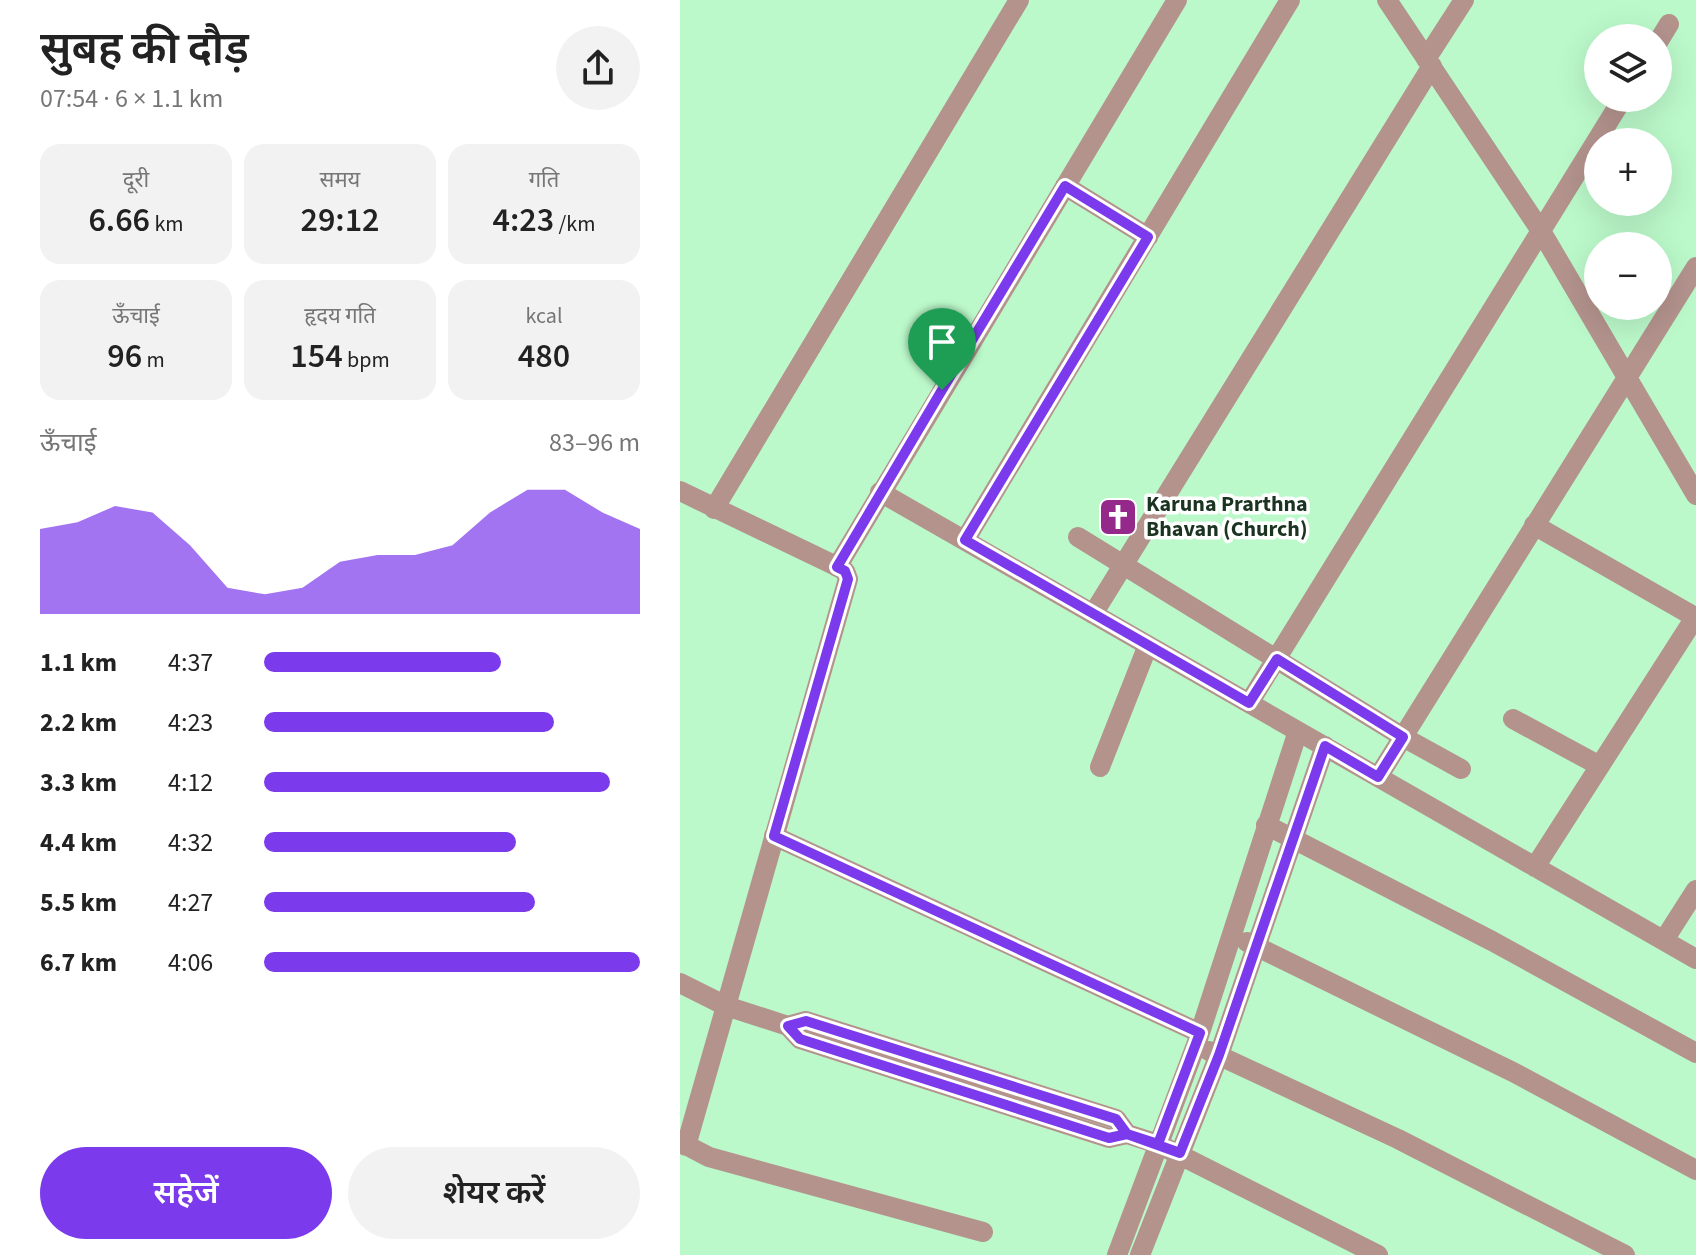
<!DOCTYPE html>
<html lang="hi">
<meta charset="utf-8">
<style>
:root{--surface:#fff;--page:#f2f2f2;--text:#222;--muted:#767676;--accent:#7c3aed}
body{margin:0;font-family:"Source Sans 3","Noto Sans Devanagari",sans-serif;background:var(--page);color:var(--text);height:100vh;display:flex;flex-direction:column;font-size:30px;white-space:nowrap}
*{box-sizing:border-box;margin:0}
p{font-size:26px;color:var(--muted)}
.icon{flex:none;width:44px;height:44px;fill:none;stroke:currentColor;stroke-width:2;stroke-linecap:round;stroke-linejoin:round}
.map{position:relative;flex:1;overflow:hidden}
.sheet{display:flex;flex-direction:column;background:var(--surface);width:680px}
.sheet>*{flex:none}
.buttons{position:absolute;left:904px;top:24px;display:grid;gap:16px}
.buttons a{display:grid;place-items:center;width:88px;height:88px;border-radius:50%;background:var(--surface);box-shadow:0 8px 32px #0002;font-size:40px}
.pin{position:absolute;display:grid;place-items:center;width:68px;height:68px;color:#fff;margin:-82px -34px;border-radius:50% 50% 50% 0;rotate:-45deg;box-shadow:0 0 8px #0007}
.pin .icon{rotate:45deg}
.round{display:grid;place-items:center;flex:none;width:84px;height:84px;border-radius:42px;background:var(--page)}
.overview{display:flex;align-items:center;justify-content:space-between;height:136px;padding:0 40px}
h1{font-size:44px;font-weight:600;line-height:60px}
.metrics{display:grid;grid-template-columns:repeat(3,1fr);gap:12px;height:136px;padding:8px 40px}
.metrics div{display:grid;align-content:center;border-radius:20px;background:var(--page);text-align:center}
.metrics b{font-size:34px;font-weight:600}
.metrics small{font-size:22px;font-weight:400}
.metrics p{font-size:22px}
.chart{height:224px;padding:16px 40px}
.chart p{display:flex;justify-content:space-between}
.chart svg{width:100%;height:144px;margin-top:8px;fill:var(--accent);opacity:.7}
.button{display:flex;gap:16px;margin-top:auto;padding:16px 40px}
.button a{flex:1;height:92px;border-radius:48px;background:var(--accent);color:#fff;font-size:32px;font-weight:600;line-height:92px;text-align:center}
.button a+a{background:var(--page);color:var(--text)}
ul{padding:0 40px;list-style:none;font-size:26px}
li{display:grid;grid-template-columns:128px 96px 1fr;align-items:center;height:60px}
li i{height:20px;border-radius:10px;background:var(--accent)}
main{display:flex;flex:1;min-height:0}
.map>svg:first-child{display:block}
</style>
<main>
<section class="sheet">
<div class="overview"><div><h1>सुबह की दौड़</h1><p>07:54 · 6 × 1.1 km</p></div><a class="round"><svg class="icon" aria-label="share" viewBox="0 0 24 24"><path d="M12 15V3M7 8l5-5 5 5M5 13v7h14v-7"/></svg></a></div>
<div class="metrics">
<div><p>दूरी</p><b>6.66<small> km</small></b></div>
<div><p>समय</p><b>29:12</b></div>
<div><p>गति</p><b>4:23<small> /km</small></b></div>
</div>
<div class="metrics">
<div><p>ऊँचाई</p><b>96<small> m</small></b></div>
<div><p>हृदय गति</p><b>154<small> bpm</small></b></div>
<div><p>kcal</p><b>480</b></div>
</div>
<div class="chart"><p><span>ऊँचाई</span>83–96 m</p>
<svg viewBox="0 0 160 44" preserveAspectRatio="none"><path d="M0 44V18L10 16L20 11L30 13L40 23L50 36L60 38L70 36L80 28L90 26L100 26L110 23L120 13L130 6L140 6L150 13L160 18V44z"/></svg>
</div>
<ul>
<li><b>1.1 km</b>4:37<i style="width:63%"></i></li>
<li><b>2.2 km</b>4:23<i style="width:77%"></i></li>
<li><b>3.3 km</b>4:12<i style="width:92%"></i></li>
<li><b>4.4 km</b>4:32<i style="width:67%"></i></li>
<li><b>5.5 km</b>4:27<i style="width:72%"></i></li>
<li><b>6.7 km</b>4:06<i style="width:100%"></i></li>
</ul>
<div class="button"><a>सहेजें</a><a>शेयर करें</a></div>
</section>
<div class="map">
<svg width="1016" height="1255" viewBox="0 0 1016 1255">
<rect width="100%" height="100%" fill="#bbf9ca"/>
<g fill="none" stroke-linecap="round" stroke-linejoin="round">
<path stroke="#b4938d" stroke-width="20" d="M 707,0 L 861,231 L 1016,495
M 978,42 L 989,24
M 746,59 L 784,0
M 385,186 L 468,237
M 0,491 L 152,564 L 165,571 L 168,579 L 6,1146
M 200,492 L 1016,959
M 34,509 L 339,0
M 854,525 L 1015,617
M 398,537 L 723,737 L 781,769
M 285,540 L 610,0
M 157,567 L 497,0
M 413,614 L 752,66
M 569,703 L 943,98
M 833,719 L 920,766
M 420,767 L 468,645
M 698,777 L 1016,267
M 586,825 L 812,941 L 1016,1053
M 94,836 L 520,1033
M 855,867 L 1016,616
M 984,940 L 1016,890
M 567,942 L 833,1072 L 1016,1170
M 0,983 L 46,1006 L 108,1026 L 120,1039 L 429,1138 L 447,1134 L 478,1144 L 698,1255
M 108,1026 L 126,1021 L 436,1119 L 447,1134
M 529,1051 L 718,1139 L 945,1255
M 0,1142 L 29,1157 L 303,1232
M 437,1255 L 516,1045 L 618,731
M 460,1255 L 539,1055 L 645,746"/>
</g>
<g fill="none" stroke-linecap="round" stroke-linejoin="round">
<defs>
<path id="route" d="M 262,390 L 157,567 L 165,571 L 168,579 L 94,836 L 520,1033 L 478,1144 L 447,1134 L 429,1138 L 120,1039 L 108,1026 L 126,1021 L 436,1119 L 447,1134 L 500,1153 L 539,1055 L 645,746 L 698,777 L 723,737 L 597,659 L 569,703 L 285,540 L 468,237 L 385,186 L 262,390"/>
</defs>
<use href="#route" stroke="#fff" stroke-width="16"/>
<use href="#route" stroke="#7c3aed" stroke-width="10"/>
</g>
<defs>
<symbol id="church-square" viewBox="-11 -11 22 22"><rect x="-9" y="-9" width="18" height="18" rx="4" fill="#95298b" stroke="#fff"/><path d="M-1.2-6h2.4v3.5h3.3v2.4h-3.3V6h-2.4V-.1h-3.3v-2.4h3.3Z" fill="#fff"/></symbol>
</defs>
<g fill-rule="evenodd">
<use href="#church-square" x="416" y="495" width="44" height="44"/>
</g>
<g text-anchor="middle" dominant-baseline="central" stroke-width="7" stroke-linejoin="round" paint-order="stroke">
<g font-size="22" font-weight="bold" fill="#1b3422" stroke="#fff" text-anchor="start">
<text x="466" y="504">Karuna Prarthna<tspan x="466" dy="25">Bhavan (Church)</tspan></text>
</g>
</g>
</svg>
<div class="buttons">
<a><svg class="icon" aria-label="layers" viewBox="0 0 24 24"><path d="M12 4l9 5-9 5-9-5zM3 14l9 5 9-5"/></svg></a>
<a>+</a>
<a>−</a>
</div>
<div class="pin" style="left:262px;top:390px;background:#1e9e55"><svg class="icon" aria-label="arrive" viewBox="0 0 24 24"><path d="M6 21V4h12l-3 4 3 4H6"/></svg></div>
</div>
</main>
